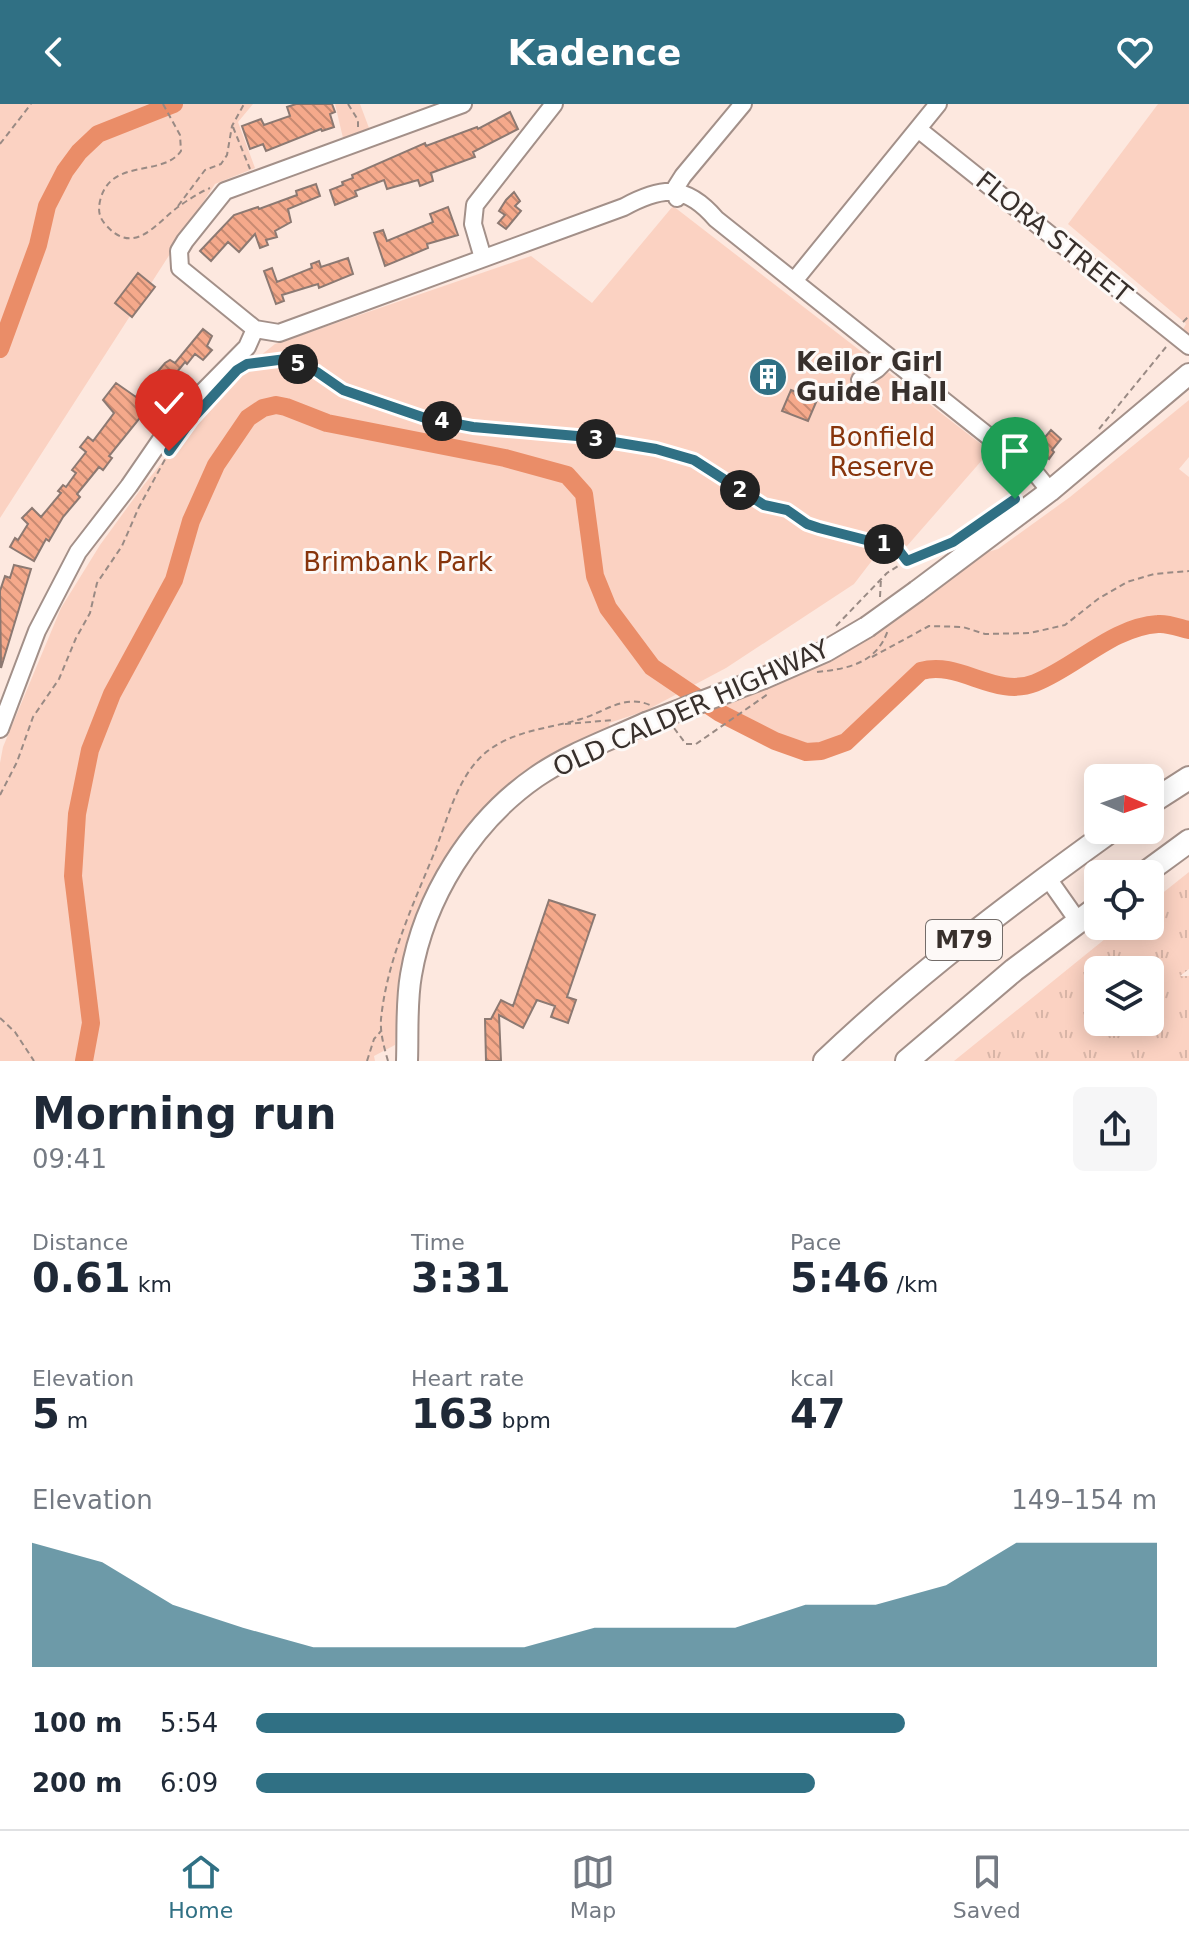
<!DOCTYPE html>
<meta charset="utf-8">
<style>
:root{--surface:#fff;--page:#f6f6f7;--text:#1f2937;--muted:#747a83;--line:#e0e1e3;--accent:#307084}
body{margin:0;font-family:"DejaVu Sans",sans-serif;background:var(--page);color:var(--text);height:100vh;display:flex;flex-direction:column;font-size:30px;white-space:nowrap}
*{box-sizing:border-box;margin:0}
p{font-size:26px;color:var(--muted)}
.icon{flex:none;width:44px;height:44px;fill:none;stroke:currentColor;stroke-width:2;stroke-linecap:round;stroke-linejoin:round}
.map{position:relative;height:957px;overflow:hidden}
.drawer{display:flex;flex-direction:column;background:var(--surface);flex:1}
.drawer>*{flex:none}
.needle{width:52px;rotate:92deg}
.fabs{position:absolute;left:1084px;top:660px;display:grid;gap:16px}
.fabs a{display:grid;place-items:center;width:80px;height:80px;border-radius:12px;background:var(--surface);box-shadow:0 4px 20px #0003;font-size:40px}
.pin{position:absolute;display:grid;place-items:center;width:68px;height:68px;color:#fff;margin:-82px -34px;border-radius:50% 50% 50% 0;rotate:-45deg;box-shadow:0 0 8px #0007}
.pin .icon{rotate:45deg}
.km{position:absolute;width:40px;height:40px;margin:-20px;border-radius:50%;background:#222;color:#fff;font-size:22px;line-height:40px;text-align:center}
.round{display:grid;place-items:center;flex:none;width:84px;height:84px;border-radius:12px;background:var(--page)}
.headline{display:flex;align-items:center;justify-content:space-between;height:136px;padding:0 32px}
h1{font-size:44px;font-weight:700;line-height:60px}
.metrics{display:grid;grid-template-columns:repeat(3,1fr);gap:12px;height:136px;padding:8px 32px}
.metrics div{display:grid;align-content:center}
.metrics b{font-size:40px;font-weight:700}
.metrics small{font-size:22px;font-weight:400}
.metrics p{font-size:22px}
.chart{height:224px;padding:16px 32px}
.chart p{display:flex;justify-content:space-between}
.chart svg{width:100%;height:144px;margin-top:8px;fill:var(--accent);opacity:.7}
ul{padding:0 32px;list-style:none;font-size:26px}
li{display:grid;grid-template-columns:128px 96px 1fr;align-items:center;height:60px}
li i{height:20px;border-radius:10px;background:var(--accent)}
header{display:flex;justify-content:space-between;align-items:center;height:104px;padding:0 32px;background:var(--accent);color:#fff;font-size:36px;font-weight:700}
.tabs{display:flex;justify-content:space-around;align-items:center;height:112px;border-top:2px solid var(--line);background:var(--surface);font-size:22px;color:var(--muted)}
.tabs a{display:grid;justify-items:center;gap:4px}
.tabs .current{color:var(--accent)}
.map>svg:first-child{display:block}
</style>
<header><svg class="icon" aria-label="back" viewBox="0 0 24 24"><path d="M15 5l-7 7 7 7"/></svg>Kadence<svg class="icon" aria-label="heart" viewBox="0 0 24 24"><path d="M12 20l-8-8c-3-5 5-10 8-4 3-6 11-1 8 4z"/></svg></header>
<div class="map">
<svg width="1189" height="957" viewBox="0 0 1189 957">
<defs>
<pattern id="grass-tufts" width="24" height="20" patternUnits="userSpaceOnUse" patternTransform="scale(2)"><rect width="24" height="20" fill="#fbd2c2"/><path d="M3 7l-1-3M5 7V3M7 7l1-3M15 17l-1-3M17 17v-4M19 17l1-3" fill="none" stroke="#d8b5a7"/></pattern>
<pattern id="building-back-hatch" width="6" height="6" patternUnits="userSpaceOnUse" patternTransform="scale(2)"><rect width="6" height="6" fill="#f5a98b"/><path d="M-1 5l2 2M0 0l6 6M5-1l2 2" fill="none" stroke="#c78a72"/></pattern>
</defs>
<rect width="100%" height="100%" fill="#fde8df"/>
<path fill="url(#grass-tufts)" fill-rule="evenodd" d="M 1189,768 L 1189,865 L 1180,872 L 1189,872 L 1189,957 L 954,957 L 1121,822 L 1150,822 L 1150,799 ZM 1098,866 L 1150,866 L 1150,918 L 1098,918 Z"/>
<path fill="#fbd2c2" d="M 0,0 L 253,0 L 238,18 L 255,64 L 215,80 L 0,414 Z
M 335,0 L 360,0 L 369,24 L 343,34 Z
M 1158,0 L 1189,0 L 1189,232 L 1182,227 L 1186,220 L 1184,218 L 1068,120 Z
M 673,102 L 990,347 L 907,442 L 887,437 L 854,480 L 726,564 L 645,607 L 609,619 L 611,626 L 484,705 L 460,732 L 442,761 L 414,823 L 405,849 L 400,883 L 395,941 L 374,952 L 375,957 L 0,957 L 0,659 L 3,643 L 61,504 L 100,441 L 143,382 L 226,279 L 275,240 L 531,152 L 592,199 Z
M 1189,296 L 1189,353 L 1179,365 L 1189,373 L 1189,526 L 1159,520 L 1130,528 L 1106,538 L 1034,580 L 1009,584 L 936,563 L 921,567 C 898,590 850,642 819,647 C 791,652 735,619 711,603 L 984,449 L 998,445 L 1070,393 Z"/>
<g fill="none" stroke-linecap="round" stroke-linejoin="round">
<path stroke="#ea8d68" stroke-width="18" d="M 0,245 L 38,141 L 47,102 L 65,67 L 79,48 L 98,30 L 174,0
M 84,957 L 91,919 L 73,772 L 77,710 L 90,646 L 112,590 L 174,476 L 191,417 L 216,361 L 248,314 L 263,304 L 276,301 L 286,303 L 327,319 L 505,354 L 567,371 L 584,390 L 595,472 L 608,504 L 652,563 L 720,609 L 775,637 L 806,648 L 821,647 L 846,638 L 921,567 C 960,556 995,595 1035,579 C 1076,563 1112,523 1158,520 C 1168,519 1180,524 1189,526"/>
</g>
<path fill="url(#building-back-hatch)" stroke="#8c7972" stroke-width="2" d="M 296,0 L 332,0 L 335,8 L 330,10 L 334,23 L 322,27 L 321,25 L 266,47 L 263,40 L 250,45 L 242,22 L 261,15 L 264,21 L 290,12 L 287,3 Z
M 510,8 L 518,25 L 473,48 L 475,53 L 431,69 L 433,77 L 420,82 L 418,76 L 387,85 L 384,76 L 355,87 L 357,92 L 335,101 L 330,86 L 343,81 L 342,78 L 353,74 L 352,71 L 425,39 L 426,42 L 477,23 L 478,25 Z
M 316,80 L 320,92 L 288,105 L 291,118 L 275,127 L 277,133 L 266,136 L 268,141 L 260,144 L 255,130 L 239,148 L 228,138 L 211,157 L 200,147 L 234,111 L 258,103 L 259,105 L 297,91 L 296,87 Z
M 514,88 L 520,97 L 515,102 L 521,107 L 506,125 L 498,119 L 505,111 L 499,107 L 506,96 Z
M 448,103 L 458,131 L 427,140 L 428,144 L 385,162 L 374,129 L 383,126 L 387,137 L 433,118 L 430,110 Z
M 348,154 L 353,170 L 319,184 L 318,180 L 282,191 L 284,197 L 276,200 L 264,167 L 272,164 L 277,178 L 312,164 L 311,160 L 319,157 L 321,163 Z
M 138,169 L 155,183 L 132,213 L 115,199 Z
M 203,225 L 212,232 L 207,242 L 212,246 L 203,256 L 195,250 L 187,260 L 185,258 L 109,352 L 112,354 L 103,366 L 99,363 L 77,390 L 80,393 L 63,413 L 49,437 L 46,435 L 34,457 L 10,443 L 15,434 L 18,436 L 28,420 L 22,414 L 32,404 L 41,413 L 61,389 L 58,387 L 63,381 L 66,383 L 76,369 L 72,366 L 86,348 L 80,343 L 88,333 L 93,337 L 114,309 L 103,296 L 116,279 L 136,293 L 165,259 L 170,256 L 175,259 Z
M 756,263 L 783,268 L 780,284 L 752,279 Z
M 791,286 L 817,296 L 808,317 L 782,307 Z
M 1051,326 L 1061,335 L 1052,346 L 1054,348 L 1049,355 L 1036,344 Z
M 14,461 L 31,465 L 1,564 L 0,487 L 5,472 L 10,474 Z
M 549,796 L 595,811 L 567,893 L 576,896 L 568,919 L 551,913 L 555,902 L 537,896 L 523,924 L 499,911 L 501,957 L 486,957 L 485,915 L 491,915 L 501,896 L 513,902 Z"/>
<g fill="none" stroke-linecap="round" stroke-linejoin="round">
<defs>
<path id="minor" d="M 463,0 L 225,87 L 185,137 L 179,147 L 180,164 L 255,225 L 279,229 L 624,103 C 663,82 686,80 716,115 L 1037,371 L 1050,387
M 918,25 L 1189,242
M 677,94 L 676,83 L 683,72 L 743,0
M 483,154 L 473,120 L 475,101 L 554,0
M 794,177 L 938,0
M 860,276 L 877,265 L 889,253
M 0,625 L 37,527 L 78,448 L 129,382 L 173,318 L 247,243 L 255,225
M 1047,773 L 1078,817"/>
<path id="major" d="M 917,487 L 1050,387 L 1189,270
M 764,574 L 826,547 L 867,523
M 407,957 C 408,929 406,899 411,871 C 424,794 471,718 536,673 C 569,650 609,636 646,619"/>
<path id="highway" d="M 1150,699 L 1189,674
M 1144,770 L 1189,737
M 825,957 C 914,872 1012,798 1112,726
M 907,957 L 1014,866 L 1098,803"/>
</defs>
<use href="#minor" stroke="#a39089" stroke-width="20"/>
<use href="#major" stroke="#a39089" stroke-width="24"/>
<use href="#highway" stroke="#a39089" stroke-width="26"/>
<path stroke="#998a84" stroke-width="2" stroke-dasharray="6 4" stroke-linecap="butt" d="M 163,0 L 180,31 L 181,47 C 162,74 110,53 100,97 C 98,106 99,113 105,120 C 134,154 156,119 178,103 C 188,96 200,88 210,84
M 348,0 L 358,16 L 358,23
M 233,23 L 250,65
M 0,40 L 31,0
M 178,102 L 205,66 L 221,60 L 227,51 L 232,22 L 244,0
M 1183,218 L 1189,212
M 248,260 L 286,255 L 317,268 L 343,286 L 425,314 L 473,323 L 577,332 L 674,350 L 694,356 L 764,401 L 787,406 L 807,420 L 819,424 L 897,444 L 907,457
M 1099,325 L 1166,243
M 880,493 L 881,474
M 836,522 L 887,469 L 898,462 L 953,438 L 985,416
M 872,553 L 929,522 L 963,523 L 985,530 L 1030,529 L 1065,521 L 1098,495 L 1127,478 L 1154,470 L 1189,467
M 817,568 C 848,565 877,559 888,526
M 565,620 L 614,616
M 674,624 L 686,640 L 696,640 L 768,590
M 0,691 L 17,658 L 33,613 L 59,575 L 76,534 L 90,509 L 97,479 L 122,442 L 139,403 L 168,350
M 0,914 L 15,928 L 34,957
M 367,957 L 374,935 L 381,927
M 388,957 C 384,943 380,929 381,915 C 387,856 413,801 435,747 C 448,714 457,674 484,650 C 512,626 548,625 581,615 C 605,608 624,590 650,601"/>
<use href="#minor" stroke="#fff" stroke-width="16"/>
<use href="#major" stroke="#fff" stroke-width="20"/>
<use href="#highway" stroke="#fff" stroke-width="22"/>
<defs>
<path id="major-bridge" d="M 867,523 L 917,487
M 646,619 L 764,574"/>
</defs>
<use href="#major-bridge" stroke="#a39089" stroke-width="24" stroke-linecap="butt"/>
<use href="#major-bridge" stroke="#fff" stroke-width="20"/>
</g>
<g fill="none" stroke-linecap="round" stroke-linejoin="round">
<defs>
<path id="route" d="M 169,347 L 192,315 L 237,266 L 247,260 L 286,255 L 317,268 L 343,286 L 425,314 L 473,323 L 577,332 L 656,345 L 694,356 L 764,401 L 787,406 L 807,420 L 819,424 L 897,444 L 907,457 L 953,438 L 1015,395"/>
</defs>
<use href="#route" stroke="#fff" stroke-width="16"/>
<use href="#route" stroke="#307084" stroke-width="10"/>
</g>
<defs>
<symbol id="building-disc" viewBox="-11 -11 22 22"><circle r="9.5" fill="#307084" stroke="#fdf9f7"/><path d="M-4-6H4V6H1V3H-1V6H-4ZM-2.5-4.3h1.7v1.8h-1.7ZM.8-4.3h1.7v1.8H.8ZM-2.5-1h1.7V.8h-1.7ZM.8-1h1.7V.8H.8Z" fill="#fff"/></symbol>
</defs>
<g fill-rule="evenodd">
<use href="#building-disc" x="746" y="251" width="44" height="44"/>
</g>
<g text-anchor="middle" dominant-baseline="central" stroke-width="6" stroke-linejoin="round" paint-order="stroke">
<rect fill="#fdf9f7" stroke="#736c69" stroke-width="2" x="926" y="816" width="76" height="40" rx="6"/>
<g font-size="24" font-weight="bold" fill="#38302c">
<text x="964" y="836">M79</text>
</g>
<g font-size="26" fill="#38302c" stroke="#fdf9f7">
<text transform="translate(1054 133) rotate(39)">FLORA STREET</text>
<text transform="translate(691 604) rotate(-24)">OLD CALDER HIGHWAY</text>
</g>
<g font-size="26" font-weight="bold" fill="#38302c" stroke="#fdf9f7" text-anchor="start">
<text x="796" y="258">Keilor Girl<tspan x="796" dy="30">Guide Hall</tspan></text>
</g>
<g font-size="26" fill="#87340b" stroke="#fdf9f7">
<text x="882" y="333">Bonfield<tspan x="882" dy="30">Reserve</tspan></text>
<text x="398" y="458">Brimbank Park</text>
</g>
</g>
</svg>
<div class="fabs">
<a><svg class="needle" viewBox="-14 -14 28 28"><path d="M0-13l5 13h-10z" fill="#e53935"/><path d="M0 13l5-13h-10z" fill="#747a83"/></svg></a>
<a><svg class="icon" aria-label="locate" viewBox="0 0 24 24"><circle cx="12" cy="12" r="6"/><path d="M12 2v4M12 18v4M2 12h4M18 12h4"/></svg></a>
<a><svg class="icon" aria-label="layers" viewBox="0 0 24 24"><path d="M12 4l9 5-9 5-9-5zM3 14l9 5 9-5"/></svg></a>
</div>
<div class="pin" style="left:1015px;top:395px;background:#1e9e55"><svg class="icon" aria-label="arrive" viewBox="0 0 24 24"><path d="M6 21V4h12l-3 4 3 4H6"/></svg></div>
<div class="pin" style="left:169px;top:347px;background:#d93025"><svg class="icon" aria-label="check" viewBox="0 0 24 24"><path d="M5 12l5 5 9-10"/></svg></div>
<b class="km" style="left:884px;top:440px">1</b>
<b class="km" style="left:740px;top:386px">2</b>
<b class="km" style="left:596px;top:335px">3</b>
<b class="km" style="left:442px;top:317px">4</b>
<b class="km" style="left:298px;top:260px">5</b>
</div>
<section class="drawer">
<div class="headline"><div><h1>Morning run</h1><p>09:41</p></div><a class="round"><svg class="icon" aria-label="share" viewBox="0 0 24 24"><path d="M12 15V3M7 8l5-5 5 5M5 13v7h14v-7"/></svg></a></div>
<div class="metrics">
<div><p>Distance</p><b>0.61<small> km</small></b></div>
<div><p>Time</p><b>3:31</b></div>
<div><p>Pace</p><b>5:46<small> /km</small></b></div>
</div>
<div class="metrics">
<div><p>Elevation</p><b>5<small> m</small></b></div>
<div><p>Heart rate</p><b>163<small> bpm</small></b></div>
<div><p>kcal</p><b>47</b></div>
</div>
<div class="chart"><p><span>Elevation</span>149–154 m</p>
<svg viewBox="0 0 160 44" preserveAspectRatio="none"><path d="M0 44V6L10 12L20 25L30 32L40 38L50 38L60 38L70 38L80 32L90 32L100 32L110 25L120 25L130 19L140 6L150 6L160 6V44z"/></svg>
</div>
<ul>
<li><b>100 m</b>5:54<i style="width:72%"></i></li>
<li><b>200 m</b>6:09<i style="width:62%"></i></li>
</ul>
</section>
<nav class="tabs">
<a class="current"><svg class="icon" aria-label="home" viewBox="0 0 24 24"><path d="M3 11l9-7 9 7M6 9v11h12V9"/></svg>Home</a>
<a><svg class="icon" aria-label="map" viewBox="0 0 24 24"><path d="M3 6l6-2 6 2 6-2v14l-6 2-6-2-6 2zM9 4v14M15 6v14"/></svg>Map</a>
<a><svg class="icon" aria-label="saved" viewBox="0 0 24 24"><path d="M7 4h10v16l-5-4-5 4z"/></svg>Saved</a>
</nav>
